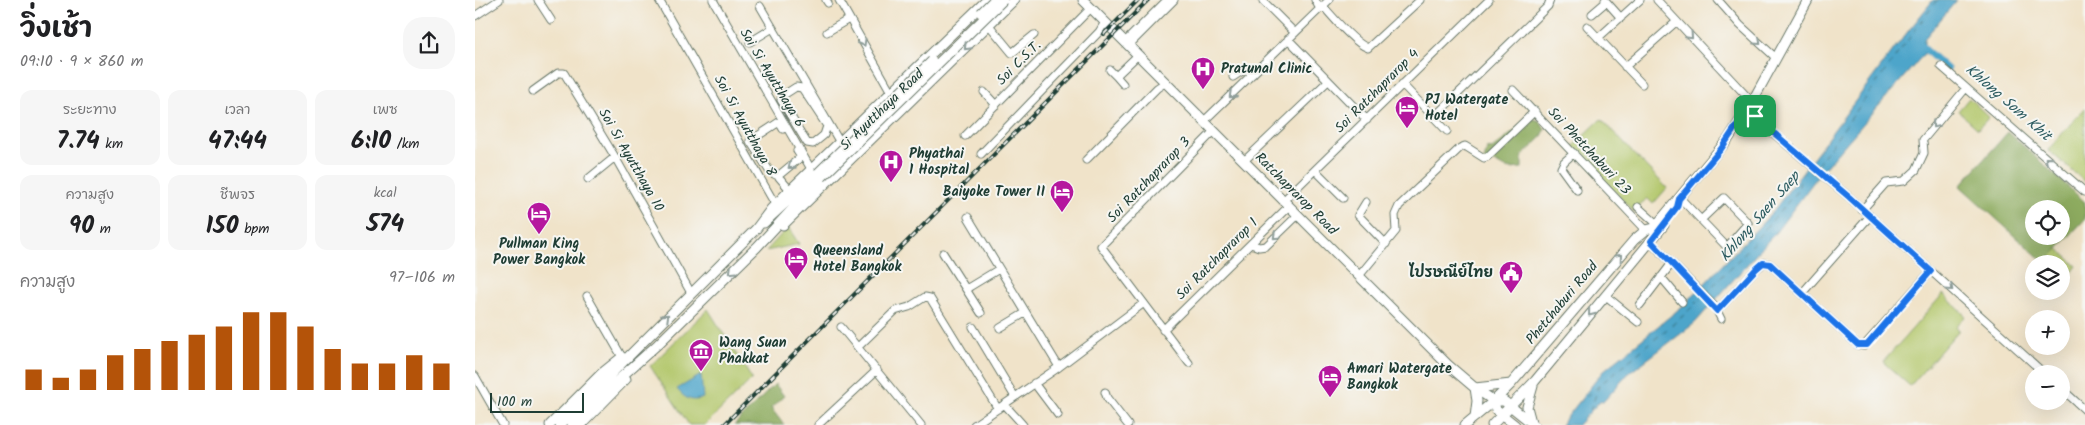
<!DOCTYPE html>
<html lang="th">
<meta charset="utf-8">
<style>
:root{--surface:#fff;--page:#f6f6f6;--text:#202124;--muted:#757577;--accent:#b45309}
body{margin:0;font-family:Kalam,"Playpen Sans Thai",sans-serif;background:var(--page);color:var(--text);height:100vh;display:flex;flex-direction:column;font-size:19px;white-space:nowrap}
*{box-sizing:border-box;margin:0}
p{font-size:16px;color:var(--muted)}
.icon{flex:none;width:28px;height:28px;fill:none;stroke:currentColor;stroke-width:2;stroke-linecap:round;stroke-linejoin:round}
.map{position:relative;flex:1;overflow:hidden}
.panel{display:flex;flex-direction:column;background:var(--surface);width:475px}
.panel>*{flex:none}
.buttons{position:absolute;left:1550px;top:200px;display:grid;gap:10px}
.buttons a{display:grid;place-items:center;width:45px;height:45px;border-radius:50%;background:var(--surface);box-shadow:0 5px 20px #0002;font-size:25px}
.scale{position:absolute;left:15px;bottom:12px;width:94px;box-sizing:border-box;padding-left:5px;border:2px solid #1f3d34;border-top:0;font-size:14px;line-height:18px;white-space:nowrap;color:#1f3d34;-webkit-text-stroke:4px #f6f6f2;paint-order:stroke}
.pin{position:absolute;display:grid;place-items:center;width:42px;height:42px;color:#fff;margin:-21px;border-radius:10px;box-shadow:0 2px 8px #0006}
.round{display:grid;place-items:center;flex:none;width:52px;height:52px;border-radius:20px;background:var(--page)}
.head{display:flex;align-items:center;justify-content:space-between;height:85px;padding:0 20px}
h1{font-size:28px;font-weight:700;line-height:38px}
.metrics{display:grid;grid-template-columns:repeat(3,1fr);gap:8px;height:85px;padding:5px 20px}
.metrics div{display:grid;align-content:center;border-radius:12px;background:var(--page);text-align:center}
.metrics b{font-size:25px;font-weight:700}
.metrics small{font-size:14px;font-weight:400}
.metrics p{font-size:14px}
.chart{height:140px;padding:10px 20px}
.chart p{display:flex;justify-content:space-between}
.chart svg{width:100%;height:90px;margin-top:5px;stroke:var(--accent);stroke-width:6}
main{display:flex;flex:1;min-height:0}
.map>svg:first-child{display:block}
</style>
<main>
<section class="panel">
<div class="head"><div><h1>วิ่งเช้า</h1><p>09:10 · 9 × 860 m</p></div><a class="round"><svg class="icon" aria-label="share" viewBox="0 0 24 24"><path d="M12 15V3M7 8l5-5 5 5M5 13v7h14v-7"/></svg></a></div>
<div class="metrics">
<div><p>ระยะทาง</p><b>7.74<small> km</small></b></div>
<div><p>เวลา</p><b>47:44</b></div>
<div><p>เพซ</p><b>6:10<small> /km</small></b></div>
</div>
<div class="metrics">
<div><p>ความสูง</p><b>90<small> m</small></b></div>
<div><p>ชีพจร</p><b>150<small> bpm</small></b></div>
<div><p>kcal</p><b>574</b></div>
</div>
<div class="chart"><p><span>ความสูง</span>97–106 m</p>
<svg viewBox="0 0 160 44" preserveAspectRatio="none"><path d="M5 44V34M15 44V38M25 44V34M35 44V27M45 44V24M55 44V20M65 44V17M75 44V13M85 44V6M95 44V6M105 44V13M115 44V24M125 44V31M135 44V31M145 44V27M155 44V31"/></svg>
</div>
</section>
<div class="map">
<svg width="1610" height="425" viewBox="0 0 1610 425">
<rect width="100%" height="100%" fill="#f6f6f2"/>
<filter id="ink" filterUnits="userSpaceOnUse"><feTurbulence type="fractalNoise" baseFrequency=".02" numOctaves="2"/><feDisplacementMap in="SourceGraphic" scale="10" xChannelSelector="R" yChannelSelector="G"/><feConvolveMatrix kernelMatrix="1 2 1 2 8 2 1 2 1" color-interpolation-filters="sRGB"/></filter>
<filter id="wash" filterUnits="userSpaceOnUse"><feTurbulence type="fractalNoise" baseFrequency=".0096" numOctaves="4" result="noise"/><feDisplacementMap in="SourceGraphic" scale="20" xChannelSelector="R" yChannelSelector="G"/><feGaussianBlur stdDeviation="1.12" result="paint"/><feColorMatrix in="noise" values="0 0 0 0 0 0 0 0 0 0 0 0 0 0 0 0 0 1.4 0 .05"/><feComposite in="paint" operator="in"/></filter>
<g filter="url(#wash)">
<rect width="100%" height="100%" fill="#f0e3c9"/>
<path fill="#b3c76c" stroke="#698250" d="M 1494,98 L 1514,117 L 1503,129 L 1483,111 Z
M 1610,107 L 1610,182 L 1573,150 Z
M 1126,119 L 1192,188 L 1178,204 L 1172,198 L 1159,212 L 1097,147 Z
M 313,227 L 324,244 L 291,251 Z
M 1582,248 L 1602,266 L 1595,275 L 1586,268 L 1586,264 L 1582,264 L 1574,257 Z
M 1468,294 L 1491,316 L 1481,326 L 1484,330 L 1435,386 L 1408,362 Z
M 233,309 L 277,379 L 230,425 L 214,425 L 175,366 Z"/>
<path fill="#8eac60" stroke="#56744a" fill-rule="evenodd" d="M 1056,118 L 1065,121 L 1070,130 L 1066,138 L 1047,156 L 1047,168 L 1035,169 L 1028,167 L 1019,162 L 1009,161 L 1012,148 L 1017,149 Z
M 1533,132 L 1610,202 L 1610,219 L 1570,263 L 1485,186 ZM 1559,209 L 1586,209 L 1586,236 L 1559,236 Z
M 300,384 L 309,396 L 296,408 L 309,425 L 259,425 Z"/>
<path fill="#4da5ca" stroke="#36717f" d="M 1458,0 L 1482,0 L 1449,39 L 1449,54 L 1346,172 L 1301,232 L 1220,323 L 1153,374 L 1128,402 L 1126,400 L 1103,425 L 1086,425 L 1128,371 L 1210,304 L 1296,214 L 1419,49 Z
M 226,375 L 228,398 C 217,403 209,398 202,389 Z"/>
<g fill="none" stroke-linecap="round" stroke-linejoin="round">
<path stroke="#4da5ca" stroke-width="7" d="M 1443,43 L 1472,69"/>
<path stroke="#2d5c61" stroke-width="1" stroke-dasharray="6 5" stroke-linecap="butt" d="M 1342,165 L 1462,0
M 1230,294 L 1267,256 L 1323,190 L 1326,174 L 1338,171
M 1103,403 L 1209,315 L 1226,298
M 1115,411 L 1124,386"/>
</g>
</g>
<g filter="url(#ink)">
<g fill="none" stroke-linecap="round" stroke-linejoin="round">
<defs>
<path id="minor" d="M 63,0 L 76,20
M 184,0 L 300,204
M 238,0 L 336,169
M 351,0 L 353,3
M 364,0 L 416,92
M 840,0 L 845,9
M 1130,0 L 1146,18
M 1182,0 L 1277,102
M 1243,0 L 1265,25 L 1301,58
M 788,1 L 820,33
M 285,6 L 364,141
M 848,6 C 858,17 880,44 893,48 L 945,0
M 1117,14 L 1131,2
M 0,16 L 24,0
M 514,25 L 537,53 L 559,35
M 1112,26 L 1167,84
M 352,32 L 374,19
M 1123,38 L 1165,0
M 813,39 L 892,120
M 275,42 L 298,28
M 650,42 L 692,0
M 654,45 L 699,0
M 1466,66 L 1610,192
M 1150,67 L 1201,22
M 635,70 L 641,76 L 663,55
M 641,76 L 648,84
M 758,77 L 770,69 L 778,74
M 927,84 L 972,131
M 321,87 L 327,88 L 352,126 L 349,135 L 338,144 L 332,143 L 306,100 L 307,96 Z
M 1038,90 L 1171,230
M 58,91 L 83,73 L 89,73 L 140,157 L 216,293
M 509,92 L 521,105
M 1272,111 L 1374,197 L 1570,374
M 959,117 L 1073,6 L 1075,0
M 729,121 L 854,0
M 308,129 L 304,122 L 275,141 L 295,172 L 303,176 L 315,190
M 490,136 L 616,8
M 1099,153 L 1089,162 L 1086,168 L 1102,190
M 506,154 L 624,32 L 630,22
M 611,160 L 682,88 L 691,82
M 769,161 L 853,81
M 840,170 L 868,198
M 303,176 L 326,157 L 322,151
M 113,179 L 140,157
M 1205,198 L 1252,247 L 1273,223 L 1249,198 L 1226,220
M 808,201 L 1014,0
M 891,202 L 883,215 L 911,244
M 1163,207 L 1182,224
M 1387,210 L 1411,183 L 1429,181 L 1441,170 L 1449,153 L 1448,140 L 1491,88
M 493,217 L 584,367
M 1175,241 L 1240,307 L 1246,319
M 776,244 L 784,247 L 791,246 L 823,215
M 468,253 L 506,313
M 884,276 L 921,231 L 920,215 L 924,206 L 985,148 L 990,146 L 1009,158 L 1012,157 L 1060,111
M 1186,277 L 1207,302
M 491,289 L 524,269
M 1329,291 L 1395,216
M 112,296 L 147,357
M 1131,296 L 1163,322
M 1165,305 L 1197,263
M 1242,311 L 1281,269 L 1289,263 L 1295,264 L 1383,345 L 1389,346 L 1456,271
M 366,327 L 446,425
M 498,327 L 540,397
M 525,328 L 550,313
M 688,330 L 814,206
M 383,347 L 420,311 L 434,307 L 450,297 L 455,298 L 523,409
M 714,363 L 626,246 L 739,131
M 0,376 L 28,425
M 559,383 L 583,415
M 1586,388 L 1610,410
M 630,392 L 632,398 L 653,425
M 530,405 L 548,425
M 343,425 L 402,370
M 499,425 L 584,367 L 669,303"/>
<path id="major" d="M 608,0 L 973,365 L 1000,388 L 1019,401
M 289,223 L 343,173
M 308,225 L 539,0
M 1000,388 L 1036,384
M 1000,388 L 1002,401 L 1000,417
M 1019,401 L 1029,401 L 1059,425
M 1019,401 L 1021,410 L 1040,425
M 1056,422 L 1052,407 L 1058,386
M 75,425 L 127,373 L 147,357
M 85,425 L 281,229 L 296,209 L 313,192 L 512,0
M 97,425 L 135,387 L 183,344 L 282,247 L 347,177
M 106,425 L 151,379
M 990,425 L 1019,401 L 1036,384 L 1159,240 L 1171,230 L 1179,228 L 1254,138 L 1277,102 L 1333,0
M 1017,425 L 1060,381 L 1189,225"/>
</defs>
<use href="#minor" stroke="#687768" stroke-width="9"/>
<use href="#major" stroke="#687768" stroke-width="11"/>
<use href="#minor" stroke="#fff" stroke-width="7"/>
<use href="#major" stroke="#fff" stroke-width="9"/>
<defs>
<path id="rail" d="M 629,34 L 663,0
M 249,425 L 673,0"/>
</defs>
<use href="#rail" stroke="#1f3d34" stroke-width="4"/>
<use href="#rail" stroke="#f6f6f2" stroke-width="2" stroke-dasharray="5.5" stroke-linecap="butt"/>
<defs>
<path id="major-bridge" d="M 506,13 L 519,0
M 343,173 L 457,61
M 347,177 L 528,0"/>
</defs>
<use href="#major-bridge" stroke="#687768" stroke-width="11" stroke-linecap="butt"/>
<use href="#major-bridge" stroke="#fff" stroke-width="9"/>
</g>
<defs><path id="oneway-chevron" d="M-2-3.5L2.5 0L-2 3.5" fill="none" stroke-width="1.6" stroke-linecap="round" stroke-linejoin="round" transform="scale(1.25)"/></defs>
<g stroke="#8f9e9a">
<use href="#oneway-chevron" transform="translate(1215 36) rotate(47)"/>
<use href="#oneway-chevron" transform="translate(1283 42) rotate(42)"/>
<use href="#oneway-chevron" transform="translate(388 43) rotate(60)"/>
<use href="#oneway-chevron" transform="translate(492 47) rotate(135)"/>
<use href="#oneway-chevron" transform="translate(757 95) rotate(136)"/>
<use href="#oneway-chevron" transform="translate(1460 125) rotate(130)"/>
<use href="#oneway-chevron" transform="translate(1573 160) rotate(-139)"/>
<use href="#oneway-chevron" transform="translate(316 166) rotate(141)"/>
<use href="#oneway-chevron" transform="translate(801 236) rotate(137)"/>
<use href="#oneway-chevron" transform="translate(1144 257) rotate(-49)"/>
<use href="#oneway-chevron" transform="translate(257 271) rotate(136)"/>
<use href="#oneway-chevron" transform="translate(1475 288) rotate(42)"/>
<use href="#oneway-chevron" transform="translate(1116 313) rotate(129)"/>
<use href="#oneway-chevron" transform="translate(191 317) rotate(-44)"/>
</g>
</g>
<g fill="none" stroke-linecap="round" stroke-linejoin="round" filter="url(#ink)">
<defs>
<path id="route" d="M 1272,110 L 1374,197 L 1456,271 L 1392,345 L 1383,345 L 1295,264 L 1288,263 L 1281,269 L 1242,311 L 1176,241 L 1202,207 L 1204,199 L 1246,149 Z"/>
</defs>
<use href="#route" stroke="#fff" stroke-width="10"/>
<use href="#route" stroke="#1a73e8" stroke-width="6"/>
</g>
<defs>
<symbol id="hospital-pin" viewBox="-11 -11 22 30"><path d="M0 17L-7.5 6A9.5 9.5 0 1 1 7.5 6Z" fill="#b5179e" stroke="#f6f6f2"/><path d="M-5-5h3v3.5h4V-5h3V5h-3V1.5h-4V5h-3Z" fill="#fff"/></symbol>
<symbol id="hotel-pin" viewBox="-11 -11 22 30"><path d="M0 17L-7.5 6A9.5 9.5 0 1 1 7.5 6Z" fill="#b5179e" stroke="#f6f6f2"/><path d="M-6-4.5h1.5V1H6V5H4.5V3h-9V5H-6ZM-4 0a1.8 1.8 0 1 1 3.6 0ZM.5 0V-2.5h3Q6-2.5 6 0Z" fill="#fff"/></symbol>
<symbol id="civic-pin" viewBox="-11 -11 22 30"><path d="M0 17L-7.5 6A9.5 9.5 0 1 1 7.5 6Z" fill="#b5179e" stroke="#f6f6f2"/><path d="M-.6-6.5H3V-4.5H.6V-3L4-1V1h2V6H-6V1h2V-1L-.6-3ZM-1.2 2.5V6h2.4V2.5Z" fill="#fff"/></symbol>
<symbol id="museum-pin" viewBox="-11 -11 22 30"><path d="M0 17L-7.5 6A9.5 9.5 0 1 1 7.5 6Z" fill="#b5179e" stroke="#f6f6f2"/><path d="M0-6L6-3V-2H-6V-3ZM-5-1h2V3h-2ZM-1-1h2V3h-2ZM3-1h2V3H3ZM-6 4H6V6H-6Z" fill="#fff"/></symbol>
</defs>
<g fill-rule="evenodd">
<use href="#hospital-pin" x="714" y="55" width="28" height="38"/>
<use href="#hotel-pin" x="918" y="94" width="28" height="38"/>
<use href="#hospital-pin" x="402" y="148" width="28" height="38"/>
<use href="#hotel-pin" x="573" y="178" width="28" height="38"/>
<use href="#hotel-pin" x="50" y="200" width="28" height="38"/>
<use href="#hotel-pin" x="307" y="245" width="28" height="38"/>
<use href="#civic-pin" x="1022" y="259" width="28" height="38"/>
<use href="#museum-pin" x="212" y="337" width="28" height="38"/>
<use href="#hotel-pin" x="841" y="363" width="28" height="38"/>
</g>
<g text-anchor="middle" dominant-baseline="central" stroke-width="4" stroke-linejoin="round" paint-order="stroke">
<g font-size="14" fill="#1f3d34" stroke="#f6f6f2">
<text transform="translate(544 63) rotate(-45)">Soi C.S.T.</text>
<text transform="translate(297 78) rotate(59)">Soi Si Ayutthaya 6</text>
<text transform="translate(902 91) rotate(-45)">Soi Ratchaprarop 4</text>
<text transform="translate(407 110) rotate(-44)">Si Ayutthaya Road</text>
<text transform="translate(270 126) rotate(61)">Soi Si Ayutthaya 8</text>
<text transform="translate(1114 151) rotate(47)">Soi Phetchaburi 23</text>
<text transform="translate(156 160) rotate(60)">Soi Si Ayutthaya 10</text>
<text transform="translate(674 180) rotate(-46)">Soi Ratchaprarop 3</text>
<text transform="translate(821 194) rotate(45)">Ratchaprarop Road</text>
<text transform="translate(742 259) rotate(-45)">Soi Ratchaprarop 1</text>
<text transform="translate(1087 303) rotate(-50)">Phetchaburi Road</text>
</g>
<g font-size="14" font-weight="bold" fill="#1f3d34" stroke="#f6f6f2" text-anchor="start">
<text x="746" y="69">Pratunal Clinic</text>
<text x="950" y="100">PJ Watergate<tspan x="950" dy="16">Hotel</tspan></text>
<text x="434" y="154">Phyathai<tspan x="434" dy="16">1 Hospital</tspan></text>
<text x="570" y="192" text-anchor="end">Baiyoke Tower II</text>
<text x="64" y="244" text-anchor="middle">Pullman King<tspan x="64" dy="16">Power Bangkok</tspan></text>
<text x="338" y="251">Queensland<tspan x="338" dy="16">Hotel Bangkok</tspan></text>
<text x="1018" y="273" text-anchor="end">ไปรษณีย์ไทย</text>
<text x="244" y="343">Wang Suan<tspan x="244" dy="16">Phakkat</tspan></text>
<text x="872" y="369">Amari Watergate<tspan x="872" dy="16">Bangkok</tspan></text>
</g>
<g font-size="15" font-style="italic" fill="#2d5c61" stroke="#f6f6f2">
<text transform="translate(1533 103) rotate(41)">Khlong Som Khit</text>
<text transform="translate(1285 217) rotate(-49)">Khlong Saen Saep</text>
</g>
</g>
</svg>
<div class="buttons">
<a><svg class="icon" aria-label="locate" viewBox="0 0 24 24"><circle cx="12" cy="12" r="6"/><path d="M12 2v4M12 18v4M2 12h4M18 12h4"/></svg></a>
<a><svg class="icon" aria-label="layers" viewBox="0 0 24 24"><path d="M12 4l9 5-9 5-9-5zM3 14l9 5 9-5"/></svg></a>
<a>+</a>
<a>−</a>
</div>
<div class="scale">100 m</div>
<div class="pin" style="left:1280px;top:116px;background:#1e9e55"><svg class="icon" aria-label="arrive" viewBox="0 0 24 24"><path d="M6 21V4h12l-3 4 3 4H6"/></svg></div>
</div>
</main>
